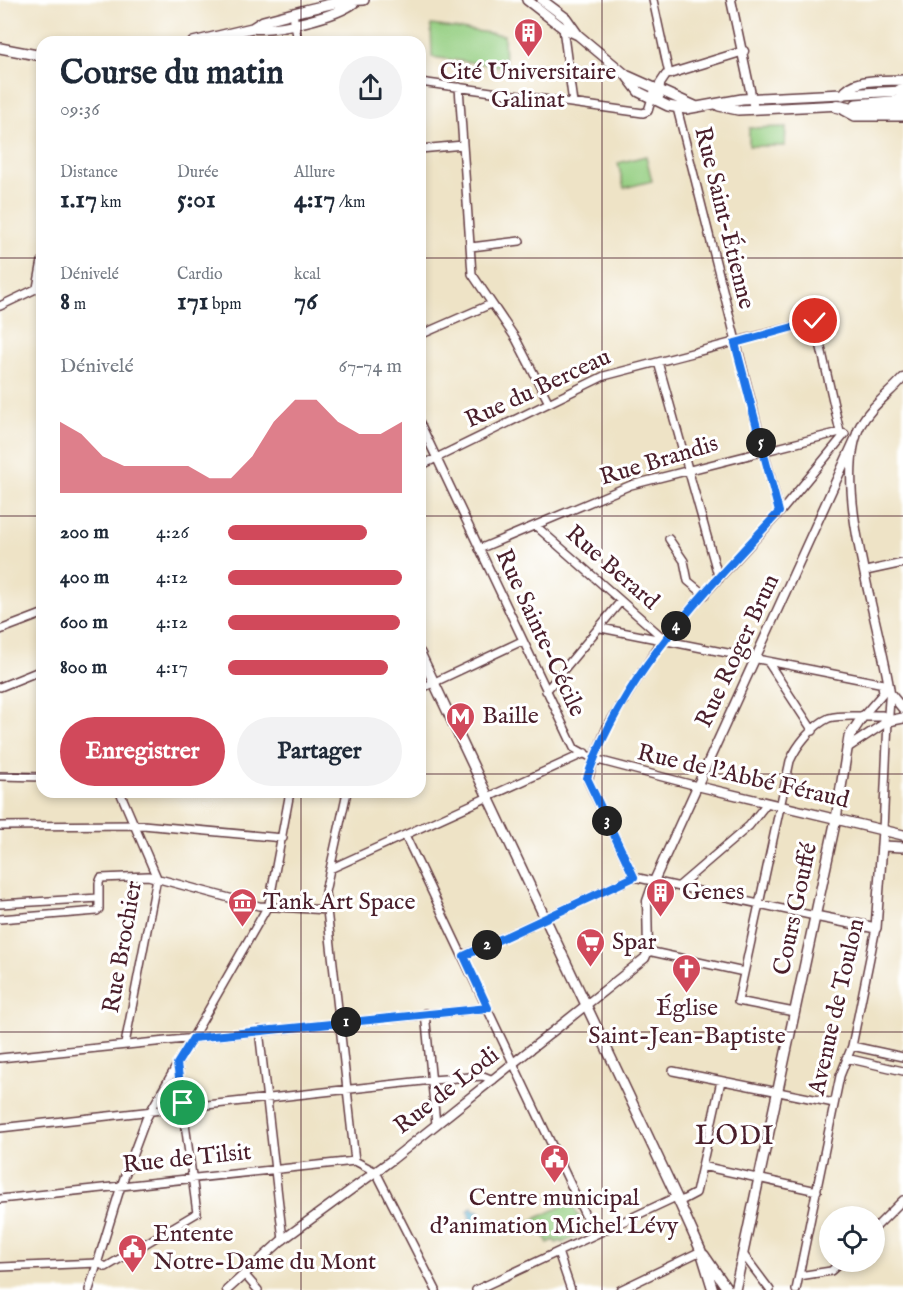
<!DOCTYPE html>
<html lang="fr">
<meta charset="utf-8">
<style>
:root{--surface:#fff;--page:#f2f2f3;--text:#1f2937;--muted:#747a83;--accent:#d1495b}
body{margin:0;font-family:"IM FELL English",serif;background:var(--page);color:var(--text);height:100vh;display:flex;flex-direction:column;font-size:22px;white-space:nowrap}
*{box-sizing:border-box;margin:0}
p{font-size:20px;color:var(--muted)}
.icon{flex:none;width:33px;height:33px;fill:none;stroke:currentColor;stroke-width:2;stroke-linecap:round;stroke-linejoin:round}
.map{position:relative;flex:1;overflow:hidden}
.drawer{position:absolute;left:36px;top:36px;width:390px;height:762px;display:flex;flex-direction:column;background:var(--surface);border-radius:18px;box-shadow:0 3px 9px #0003}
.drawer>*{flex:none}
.tools{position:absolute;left:819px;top:1206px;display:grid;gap:12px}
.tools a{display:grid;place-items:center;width:66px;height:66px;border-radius:50%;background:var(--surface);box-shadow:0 3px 9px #0003;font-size:30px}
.pin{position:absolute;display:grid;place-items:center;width:51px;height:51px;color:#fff;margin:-26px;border:3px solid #fff;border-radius:50%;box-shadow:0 2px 6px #0007}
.km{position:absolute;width:30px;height:30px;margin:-15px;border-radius:50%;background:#222;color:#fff;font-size:16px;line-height:30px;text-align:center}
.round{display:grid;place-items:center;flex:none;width:63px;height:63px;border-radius:32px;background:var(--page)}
.head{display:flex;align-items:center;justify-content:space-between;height:102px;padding:0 24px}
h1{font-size:33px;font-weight:800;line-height:45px}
.figures{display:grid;grid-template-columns:repeat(3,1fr);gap:9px;height:102px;padding:6px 24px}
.figures div{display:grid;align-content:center}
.figures b{font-size:26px;font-weight:800}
.figures small{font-size:16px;font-weight:400}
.figures p{font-size:16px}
.chart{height:168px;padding:12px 24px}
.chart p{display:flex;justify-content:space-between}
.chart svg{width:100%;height:108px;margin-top:6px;fill:var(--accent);opacity:.7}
.cta{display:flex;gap:12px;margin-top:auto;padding:12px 24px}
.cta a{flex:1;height:69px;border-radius:36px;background:var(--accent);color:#fff;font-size:24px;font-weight:800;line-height:69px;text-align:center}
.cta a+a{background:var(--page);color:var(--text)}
ul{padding:0 24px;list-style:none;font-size:20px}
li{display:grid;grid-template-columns:96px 72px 1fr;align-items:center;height:45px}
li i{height:15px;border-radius:8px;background:var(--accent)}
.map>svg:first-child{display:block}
</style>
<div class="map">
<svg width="903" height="1290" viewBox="0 0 903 1290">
<rect width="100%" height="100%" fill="#fff"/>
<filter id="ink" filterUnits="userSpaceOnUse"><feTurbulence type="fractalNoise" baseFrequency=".0167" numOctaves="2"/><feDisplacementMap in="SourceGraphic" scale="12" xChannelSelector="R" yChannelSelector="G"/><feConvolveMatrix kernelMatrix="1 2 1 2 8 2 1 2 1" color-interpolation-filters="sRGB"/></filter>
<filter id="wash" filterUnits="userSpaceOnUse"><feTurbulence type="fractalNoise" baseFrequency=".008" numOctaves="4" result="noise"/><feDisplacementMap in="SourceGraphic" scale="24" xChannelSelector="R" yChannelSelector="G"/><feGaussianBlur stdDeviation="1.35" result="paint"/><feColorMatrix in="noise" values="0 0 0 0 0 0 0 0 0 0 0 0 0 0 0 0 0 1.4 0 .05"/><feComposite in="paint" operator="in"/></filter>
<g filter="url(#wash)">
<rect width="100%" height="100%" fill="#eee3c6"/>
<path fill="#95cf82" stroke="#707756" stroke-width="1.5" d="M 431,25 L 504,35 L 505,67 L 432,57 Z
M 786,127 L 785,146 L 749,146 L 749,128 Z
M 646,156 L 652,181 L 624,188 L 618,163 Z
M 571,1202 L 587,1232 L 562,1243 L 561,1241 L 556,1243 L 554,1240 L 548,1243 L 542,1232 L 536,1235 L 530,1221 Z"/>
<path fill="#51b1d0" stroke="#4e687e" stroke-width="1.5" d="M 472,1207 L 474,1211 L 478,1210 L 481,1216 L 478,1218 L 482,1228 L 472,1233 L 467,1223 L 471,1221 L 468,1211 Z"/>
</g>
<g filter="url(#ink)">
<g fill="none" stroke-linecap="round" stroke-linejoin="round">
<defs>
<path id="minor" d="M 653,0 L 669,74
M 293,13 L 298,42
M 563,28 L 573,103
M 420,82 L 643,113 L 648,111 L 655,88
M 459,87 L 472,274 L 516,339 L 549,403
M 677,108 L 779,511
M 420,149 L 463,145
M 420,216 L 423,214
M 471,247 L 520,241
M 37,288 L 42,261
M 0,306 L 42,286
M 420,335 L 491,304
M 658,362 L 719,579
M 420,423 L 574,748 L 594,759 L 588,781 L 634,877 L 815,916
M 420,466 L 604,376 L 815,321 L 840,432
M 536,526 L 662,637
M 669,539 L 684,561 L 688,581 L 705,595
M 479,549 L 631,485 L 840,432 L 844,434
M 866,571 L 903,563
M 601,628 L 884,684
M 0,630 L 42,614
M 768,662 L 813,731
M 0,687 L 42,670
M 420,689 L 522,641
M 546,691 L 621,601
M 0,776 L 42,777
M 697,786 L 594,759 L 607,727 L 663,639 L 783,509 L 845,434
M 120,792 L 157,878 L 125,1044
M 347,792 L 325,892 L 355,1161
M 0,826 L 143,825 L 283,838
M 883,830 L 888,721
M 405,835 L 594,1234
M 330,869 L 585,753
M 679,886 L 749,826 L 767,803
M 0,904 L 99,898
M 0,919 L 97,911 L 99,909 L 99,883 L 101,878 L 148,876 L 259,906 L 328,910
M 648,951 L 744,972
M 463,956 L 634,877
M 794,1012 L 738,1001 L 790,761 C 797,745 813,725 829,718 C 839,715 853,716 863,716 L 883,693 L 882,684
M 425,1013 L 436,1124
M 259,1030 L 283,1240
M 852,1046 L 903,1057
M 0,1058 L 488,1008
M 846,1058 L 903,1071
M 673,1071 L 834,1103
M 0,1128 L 432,1080 L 483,1076 L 493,1080
M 702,1166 L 817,1191
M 0,1199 L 355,1161 L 376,1172 L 436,1290
M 679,1202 L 696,1193 L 721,1081
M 874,1229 L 903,1200
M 558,1252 L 571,1290
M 743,1254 L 770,1290
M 0,1267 L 98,1263 L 106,1267 L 197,1213 L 177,1064
M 244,1274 L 258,1290
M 799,1276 L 831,1271 L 841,1262
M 89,1290 L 121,1186 L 146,1119 L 269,904 L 290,792
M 476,1290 L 676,1197
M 620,1290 L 701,1251
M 796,1290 L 840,1076 L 852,1046 L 876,928"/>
<path id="tertiary" d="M 731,0 L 753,104
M 659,97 L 660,84 L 666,75 L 744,51
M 890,693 L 903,709
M 847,748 L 888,721 L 890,693 C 881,626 831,485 860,426 C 870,407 889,394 903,378
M 697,786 L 836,819
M 227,1290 L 281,1241 L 393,1159 L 645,958 L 648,951 L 647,901 L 654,881 L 856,437"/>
<path id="secondary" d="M 527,0 L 563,28 L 578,35 L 626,75 L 639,92 L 668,106 L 686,109 L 742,99 L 903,91
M 542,0 L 566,18 L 578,35
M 252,28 C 276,31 336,17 355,2
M 193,42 L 252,28 L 263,21 L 305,10 L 343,1 L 364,0
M 0,48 L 42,56
M 628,76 L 695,106
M 843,95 C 853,77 885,81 903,80
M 856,104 L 903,100
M 719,106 L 738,110 L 842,105
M 844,110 L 855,116 L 903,116
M 420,653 L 679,1202 L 701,1251 L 713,1290
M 836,819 L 903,835
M 883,846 L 903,847
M 815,916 L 876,928 L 883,830
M 704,1255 L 728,1290
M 735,1290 L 836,819 L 849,737 L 863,716 L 882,716 L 888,721 L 903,718"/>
<path id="motorway" d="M 900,91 L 903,90
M 837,106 L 853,109 L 903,109"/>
</defs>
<use href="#minor" stroke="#633c42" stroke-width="10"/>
<use href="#tertiary" stroke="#633c42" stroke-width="11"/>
<use href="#secondary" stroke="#633c42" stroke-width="12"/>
<use href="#motorway" stroke="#633c42" stroke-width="15"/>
<use href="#minor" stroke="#fff" stroke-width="7"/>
<use href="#tertiary" stroke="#fff" stroke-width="8"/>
<use href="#secondary" stroke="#fff" stroke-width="9"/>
<use href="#motorway" stroke="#fff" stroke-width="12"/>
</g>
</g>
<g fill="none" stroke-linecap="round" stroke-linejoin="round" filter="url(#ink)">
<defs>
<path id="route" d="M 183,1103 L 177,1064 L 193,1038 L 488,1008 L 464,956 L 634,877 L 587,778 C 623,673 705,592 779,512 L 735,343 L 815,321"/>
</defs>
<use href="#route" stroke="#fff" stroke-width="12"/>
<use href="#route" stroke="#1a73e8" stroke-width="8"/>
</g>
<path fill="none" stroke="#4a1f2b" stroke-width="1.5" stroke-opacity="0.55" d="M 301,0 L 301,42M 602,0 L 602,1290M 0,258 L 42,258M 420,258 L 903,258M 0,516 L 42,516M 420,516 L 903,516M 0,774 L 42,774M 420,774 L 903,774M 301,792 L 301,1290M 0,1032 L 903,1032"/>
<defs>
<symbol id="building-pin" viewBox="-11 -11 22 30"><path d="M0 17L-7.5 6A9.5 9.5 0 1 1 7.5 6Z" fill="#d1495b" stroke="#fff"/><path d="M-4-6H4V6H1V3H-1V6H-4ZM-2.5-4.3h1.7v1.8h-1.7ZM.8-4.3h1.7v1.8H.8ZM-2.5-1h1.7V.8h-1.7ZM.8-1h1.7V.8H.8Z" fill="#fff"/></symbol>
<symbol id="metro-pin" viewBox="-11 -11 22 30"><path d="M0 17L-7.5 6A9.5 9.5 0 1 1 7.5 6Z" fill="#d1495b" stroke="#fff"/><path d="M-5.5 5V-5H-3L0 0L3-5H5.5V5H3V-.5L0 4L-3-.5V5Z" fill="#fff"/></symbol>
<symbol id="museum-pin" viewBox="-11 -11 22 30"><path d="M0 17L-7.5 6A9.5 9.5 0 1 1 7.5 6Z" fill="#d1495b" stroke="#fff"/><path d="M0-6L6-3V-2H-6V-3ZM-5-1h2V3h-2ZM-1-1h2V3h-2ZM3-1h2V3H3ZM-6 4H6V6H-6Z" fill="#fff"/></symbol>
<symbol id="supermarket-pin" viewBox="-11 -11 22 30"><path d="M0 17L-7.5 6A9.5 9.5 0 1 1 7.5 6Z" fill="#d1495b" stroke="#fff"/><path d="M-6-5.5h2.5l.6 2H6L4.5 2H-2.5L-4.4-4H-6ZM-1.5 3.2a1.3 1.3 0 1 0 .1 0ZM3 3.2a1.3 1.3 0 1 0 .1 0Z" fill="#fff"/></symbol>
<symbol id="church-pin" viewBox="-11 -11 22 30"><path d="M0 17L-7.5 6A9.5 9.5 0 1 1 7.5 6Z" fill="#d1495b" stroke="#fff"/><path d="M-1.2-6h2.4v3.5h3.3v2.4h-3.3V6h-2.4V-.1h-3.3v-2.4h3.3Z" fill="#fff"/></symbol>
<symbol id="civic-pin" viewBox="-11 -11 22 30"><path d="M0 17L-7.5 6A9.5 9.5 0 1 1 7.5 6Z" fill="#d1495b" stroke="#fff"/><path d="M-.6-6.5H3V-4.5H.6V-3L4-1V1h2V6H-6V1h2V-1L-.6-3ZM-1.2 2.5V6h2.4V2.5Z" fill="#fff"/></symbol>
</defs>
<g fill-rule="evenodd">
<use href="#building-pin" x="512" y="16" width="33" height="45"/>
<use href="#metro-pin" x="444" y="700" width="33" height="45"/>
<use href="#building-pin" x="644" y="876" width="33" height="45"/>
<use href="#museum-pin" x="226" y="886" width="33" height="45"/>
<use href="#supermarket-pin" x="574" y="926" width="33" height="45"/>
<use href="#church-pin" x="670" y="952" width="33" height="45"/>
<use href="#civic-pin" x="538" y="1142" width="33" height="45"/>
<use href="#civic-pin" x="116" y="1232" width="33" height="45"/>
</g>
<g text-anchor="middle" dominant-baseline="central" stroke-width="6" stroke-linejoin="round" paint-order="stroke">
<g font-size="24" fill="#4a1f2b" stroke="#fff" text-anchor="start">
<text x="528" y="72" text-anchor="middle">Cité Universitaire<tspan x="528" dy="28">Galinat</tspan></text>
<text x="482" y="716">Baille</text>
<text x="682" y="892">Genes</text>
<text x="263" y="902">Tank Art Space</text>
<text x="612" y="942">Spar</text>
<text x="687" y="1008" text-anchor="middle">Église<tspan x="687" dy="28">Saint-Jean-Baptiste</tspan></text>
<text x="554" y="1198" text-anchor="middle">Centre municipal<tspan x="554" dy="28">d'animation Michel Lévy</tspan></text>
<text x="153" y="1234">Entente<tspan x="153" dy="28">Notre-Dame du Mont</tspan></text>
</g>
<g font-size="24" fill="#4a1f2b" stroke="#fff">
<text transform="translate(724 218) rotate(76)">Rue Saint-Étienne</text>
<text transform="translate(538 389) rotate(-25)">Rue du Berceau</text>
<text transform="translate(659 461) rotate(-17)">Rue Brandis</text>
<text transform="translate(612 568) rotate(41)">Rue Berard</text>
<text transform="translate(540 633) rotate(65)">Rue Sainte-Cécile</text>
<text transform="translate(738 651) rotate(-65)">Rue Roger Brun</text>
<text transform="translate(743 777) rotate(13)">Rue de l'Abbé Féraud</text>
<text transform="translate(796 909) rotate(-78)">Cours Gouffé</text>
<text transform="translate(123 947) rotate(-80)">Rue Brochier</text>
<text transform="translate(837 1007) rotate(-77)">Avenue de Toulon</text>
<text transform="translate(447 1091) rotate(-38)">Rue de Lodi</text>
<text transform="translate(187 1159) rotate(-6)">Rue de Tilsit</text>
</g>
<g font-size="27" letter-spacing="1.5" fill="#4a1f2b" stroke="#fff">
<text x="735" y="1137">LODI</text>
</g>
</g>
</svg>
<div class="tools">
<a><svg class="icon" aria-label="locate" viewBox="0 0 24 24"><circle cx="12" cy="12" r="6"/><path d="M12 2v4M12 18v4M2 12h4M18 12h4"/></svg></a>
</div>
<div class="pin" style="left:183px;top:1103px;background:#1e9e55"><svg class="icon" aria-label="arrive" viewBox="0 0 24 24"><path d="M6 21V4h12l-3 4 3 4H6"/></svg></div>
<div class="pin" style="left:815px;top:321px;background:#d93025"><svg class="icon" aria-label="check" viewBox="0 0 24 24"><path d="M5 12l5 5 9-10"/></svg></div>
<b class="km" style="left:346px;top:1022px">1</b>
<b class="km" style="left:487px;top:945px">2</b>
<b class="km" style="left:607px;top:821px">3</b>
<b class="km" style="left:676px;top:626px">4</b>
<b class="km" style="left:761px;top:443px">5</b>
<section class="drawer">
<div class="head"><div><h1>Course du matin</h1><p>09:36</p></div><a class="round"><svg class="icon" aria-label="share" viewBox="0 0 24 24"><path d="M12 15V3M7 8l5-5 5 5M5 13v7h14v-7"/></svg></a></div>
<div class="figures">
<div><p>Distance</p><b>1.17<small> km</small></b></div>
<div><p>Durée</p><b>5:01</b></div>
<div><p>Allure</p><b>4:17<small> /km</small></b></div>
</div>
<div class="figures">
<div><p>Dénivelé</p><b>8<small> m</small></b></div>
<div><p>Cardio</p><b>171<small> bpm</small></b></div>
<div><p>kcal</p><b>76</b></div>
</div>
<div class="chart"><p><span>Dénivelé</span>67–74 m</p>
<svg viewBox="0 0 160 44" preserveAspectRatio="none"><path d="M0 44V15L10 20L20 29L30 33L40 33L50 33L60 33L70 38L80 38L90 29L100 15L110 6L120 6L130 15L140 20L150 20L160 15V44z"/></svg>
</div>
<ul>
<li><b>200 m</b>4:26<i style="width:80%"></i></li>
<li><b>400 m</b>4:12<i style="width:100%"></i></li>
<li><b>600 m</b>4:12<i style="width:99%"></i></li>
<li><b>800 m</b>4:17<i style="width:92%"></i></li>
</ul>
<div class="cta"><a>Enregistrer</a><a>Partager</a></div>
</section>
</div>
